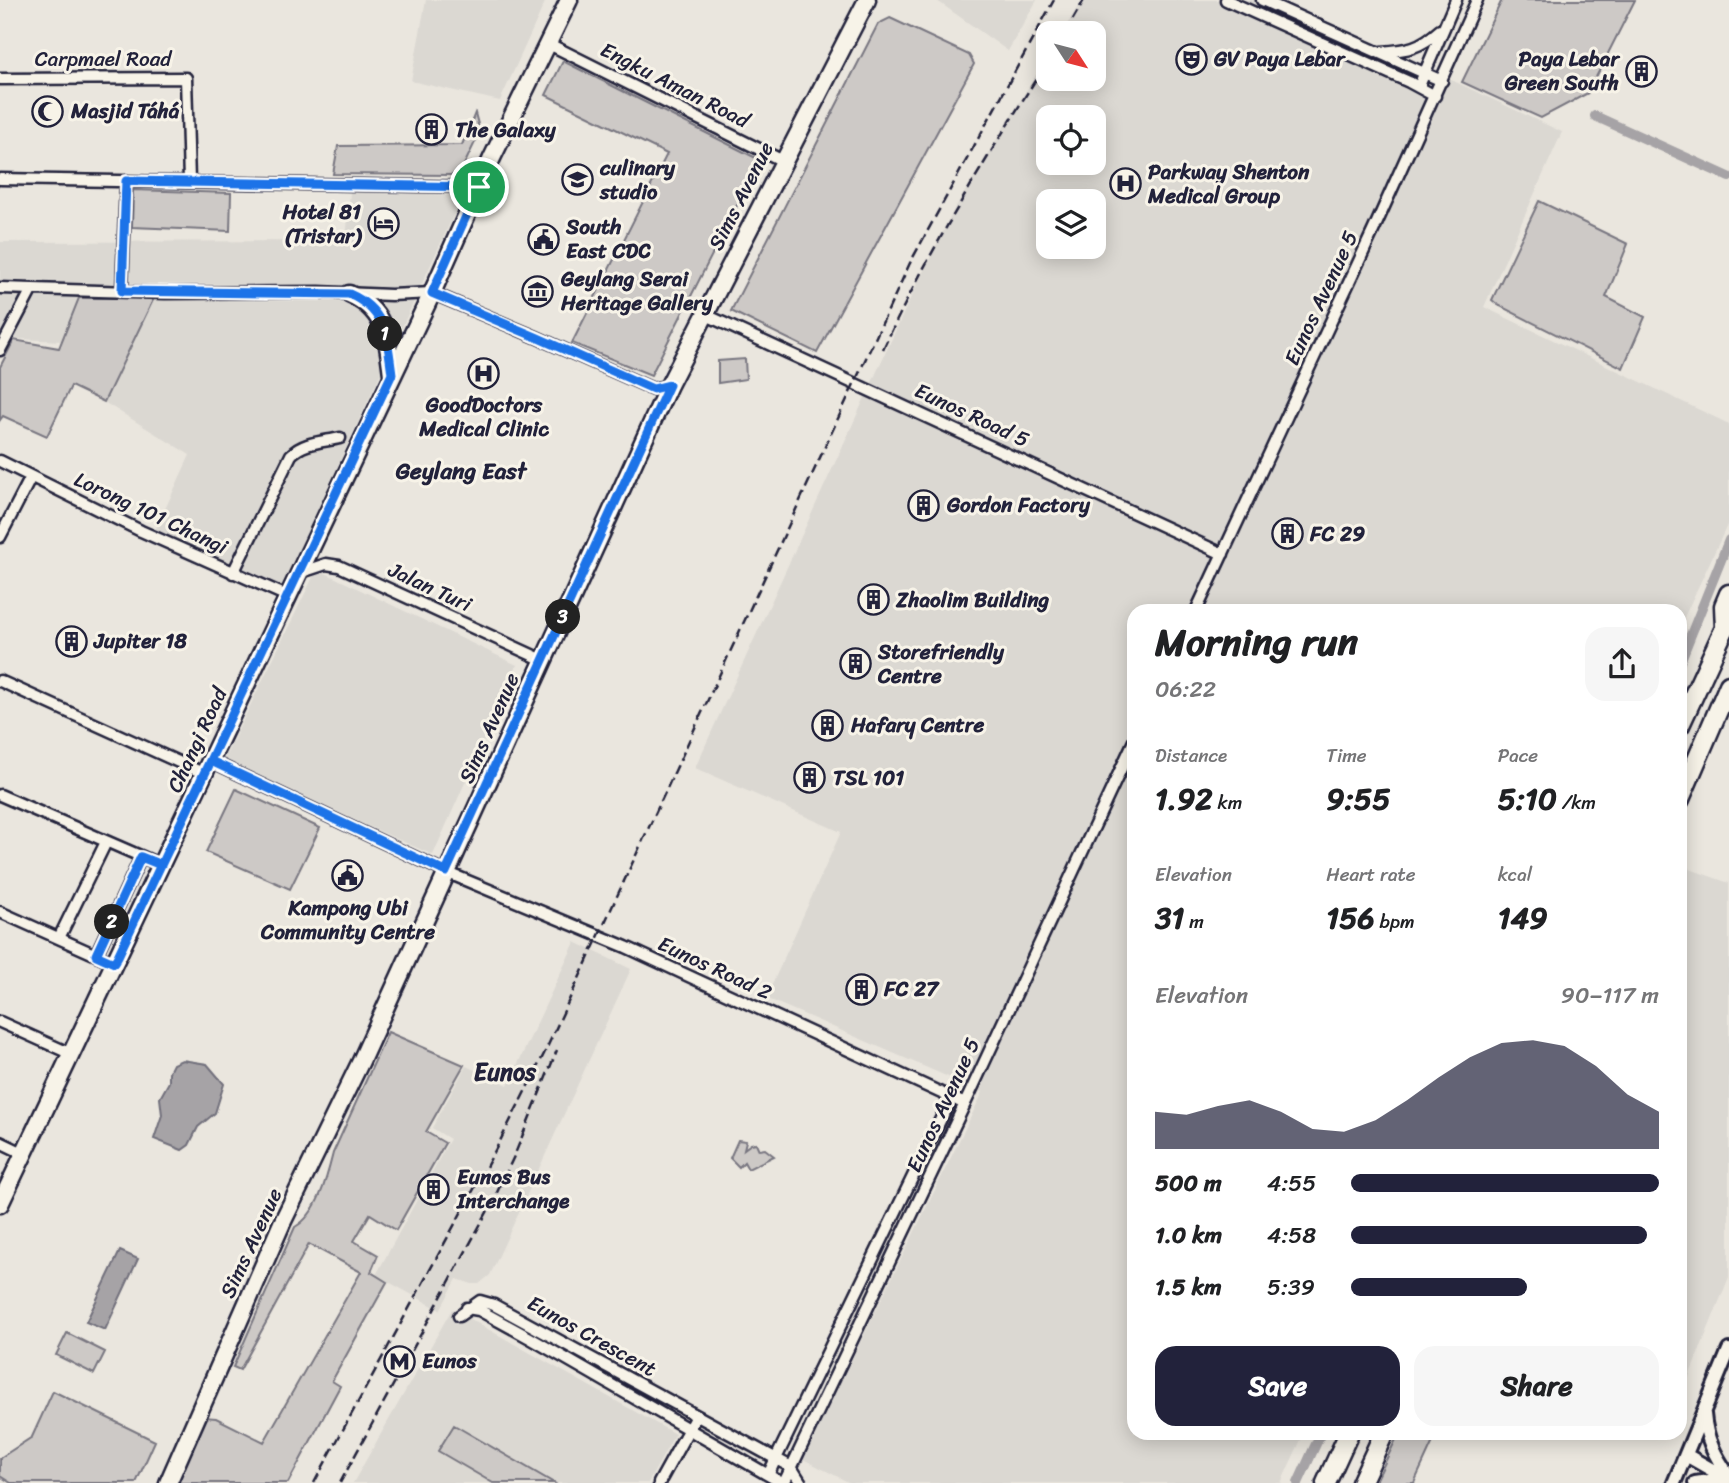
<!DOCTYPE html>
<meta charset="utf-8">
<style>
:root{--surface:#fff;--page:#f6f6f6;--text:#202124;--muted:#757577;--accent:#22223b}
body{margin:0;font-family:Sriracha,sans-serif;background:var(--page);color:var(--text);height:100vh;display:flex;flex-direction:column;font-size:26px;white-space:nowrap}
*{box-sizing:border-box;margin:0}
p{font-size:23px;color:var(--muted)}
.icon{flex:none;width:38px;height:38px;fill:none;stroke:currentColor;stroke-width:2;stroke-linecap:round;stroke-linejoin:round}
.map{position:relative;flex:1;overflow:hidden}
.drawer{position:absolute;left:1127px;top:604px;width:560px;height:836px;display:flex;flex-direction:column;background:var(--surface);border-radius:21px;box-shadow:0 4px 18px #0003}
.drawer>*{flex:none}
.needle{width:46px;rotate:126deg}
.controls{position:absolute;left:1036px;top:21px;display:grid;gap:14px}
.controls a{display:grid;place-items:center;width:70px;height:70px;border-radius:14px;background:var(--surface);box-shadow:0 4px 18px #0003;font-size:35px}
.pin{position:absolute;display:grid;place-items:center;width:60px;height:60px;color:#fff;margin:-30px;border:4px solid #fff;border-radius:50%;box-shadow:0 2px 7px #0007}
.km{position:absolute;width:35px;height:35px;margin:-18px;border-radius:50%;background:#222;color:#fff;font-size:19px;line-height:35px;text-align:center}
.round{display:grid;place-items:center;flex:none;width:74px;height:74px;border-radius:21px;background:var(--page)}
.head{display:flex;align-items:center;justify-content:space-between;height:119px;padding:0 28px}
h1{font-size:38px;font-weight:800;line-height:52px}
.metrics{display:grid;grid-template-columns:repeat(3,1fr);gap:10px;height:119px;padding:7px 28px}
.metrics div{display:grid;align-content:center}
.metrics b{font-size:30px;font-weight:800}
.metrics small{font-size:19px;font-weight:400}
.metrics p{font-size:19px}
.chart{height:196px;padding:14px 28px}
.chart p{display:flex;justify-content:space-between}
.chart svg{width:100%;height:126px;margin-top:7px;fill:var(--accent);opacity:.7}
.action{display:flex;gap:14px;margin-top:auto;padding:14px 28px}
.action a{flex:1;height:80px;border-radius:21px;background:var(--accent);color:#fff;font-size:28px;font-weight:800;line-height:80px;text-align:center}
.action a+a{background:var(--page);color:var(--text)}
ul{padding:0 28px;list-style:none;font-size:23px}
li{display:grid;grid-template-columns:112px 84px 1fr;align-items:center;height:52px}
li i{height:18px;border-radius:9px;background:var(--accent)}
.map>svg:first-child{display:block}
</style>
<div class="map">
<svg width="1729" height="1483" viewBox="0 0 1729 1483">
<rect width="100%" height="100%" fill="#eae6de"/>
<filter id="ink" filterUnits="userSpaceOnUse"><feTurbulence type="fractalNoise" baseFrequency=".0143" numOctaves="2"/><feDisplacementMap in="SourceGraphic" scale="14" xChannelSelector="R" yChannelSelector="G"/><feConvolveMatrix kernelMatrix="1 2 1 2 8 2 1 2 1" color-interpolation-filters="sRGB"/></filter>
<g filter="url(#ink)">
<path fill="#dbd8d2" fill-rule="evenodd" d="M 426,0 L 546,0 L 500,101 L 411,81 Z
M 936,0 L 1037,0 L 1008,51 Z
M 1082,0 L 1281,0 L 1562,132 L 1484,307 L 1729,424 L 1729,521 L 1680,626 L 1680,611 L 1134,611 L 1134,1433 L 1304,1433 L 1281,1483 L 850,1483 L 803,1459 L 983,1092 L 766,998 L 841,832 L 695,768 L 917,284 L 955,208 L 1048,55 L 1048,79 L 1094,79 L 1094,33 L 1062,33 ZM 1048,117 L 1094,117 L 1094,163 L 1048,163 ZM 1048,201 L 1094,201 L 1094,247 L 1048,247 Z
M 350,192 L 463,195 L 281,589 L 155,531 L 190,455 L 104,402 L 154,299 L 79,298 L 62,341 L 0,338 L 0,242 L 346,241 Z
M 317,569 L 517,665 L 433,855 L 223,761 Z
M 1687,868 L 1729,883 L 1729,1277 L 1680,1399 L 1680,884 Z
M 575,942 L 631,969 L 490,1275 L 479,1284 L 472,1284 L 457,1279 L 440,1310 L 376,1275 L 450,1139 L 432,1128 L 466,1066 L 508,1085 Z
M 452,1309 L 675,1434 L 648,1483 L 353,1483 Z"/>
<path fill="#cdc9c6" stroke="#787680" stroke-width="2" d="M 1502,0 L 1635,0 L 1588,93 L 1541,118 L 1462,82 Z
M 890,18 L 969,55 L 974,64 L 817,353 L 731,311 L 878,24 Z
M 563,61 L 760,160 L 651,375 L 572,343 L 667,154 L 546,95 Z
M 475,113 L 480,132 L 463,167 L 452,175 L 333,174 L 338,146 L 462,145 Z
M 133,190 L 231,193 L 230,231 L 132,227 Z
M 1539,201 L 1628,244 L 1606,297 L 1645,317 L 1623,368 L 1498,305 L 1492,300 Z
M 79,298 L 154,298 L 104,402 L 71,386 L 47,436 L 3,416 L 0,420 L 0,367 L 14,340 L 59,348 Z
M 745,359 L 746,379 L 718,383 L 718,361 Z
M 236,789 L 320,828 L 290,889 L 206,852 Z
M 388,1032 L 464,1065 L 426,1132 L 445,1143 L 396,1230 L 370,1214 L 354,1241 L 378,1255 L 371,1272 L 387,1282 L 332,1381 L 340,1386 L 288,1483 L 175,1483 L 204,1417 L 216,1418 L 264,1442 L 361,1272 L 309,1244 L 240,1370 L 233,1367 L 295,1227 C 318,1214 327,1177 333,1153 Z
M 738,1140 L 746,1141 L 744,1149 L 751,1144 L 756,1143 L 759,1150 L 765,1149 L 774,1156 L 748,1169 L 744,1162 L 739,1167 L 730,1158 Z
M 67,1333 L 105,1352 L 94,1374 L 56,1355 Z
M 53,1391 L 155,1441 L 136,1483 L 11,1483 L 0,1476 L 0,1458 L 32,1437 Z
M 454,1425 L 554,1483 L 493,1483 L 438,1451 Z
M 1399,1433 L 1437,1433 L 1414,1483 L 1375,1483 Z"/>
<path fill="#a6a3a6" stroke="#716f7b" stroke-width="2" d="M 182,1060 L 207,1064 L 224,1084 L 215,1113 L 198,1127 L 189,1145 L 182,1150 L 154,1139 L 162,1115 L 160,1098 L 169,1082 L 169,1072 L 173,1064 Z
M 120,1251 L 138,1259 L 105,1330 L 86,1322 Z"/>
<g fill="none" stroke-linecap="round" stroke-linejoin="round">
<path stroke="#a6a3a6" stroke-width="10" d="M 1595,116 L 1729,177
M 1680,662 L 1729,540
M 1298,1483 L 1321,1433"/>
<defs>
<path id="minor" d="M 1226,0 L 1409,82 L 1435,96
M 1262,0 L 1442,81
M 549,44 L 783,161
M 1381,52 C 1408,50 1420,48 1440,30
M 0,79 L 186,78 L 189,181
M 1419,86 L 1456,0
M 0,179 L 479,187
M 0,288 L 165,293 L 319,292 L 391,295 L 432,293 L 536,337 L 653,389 L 669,385
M 122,291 L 126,181
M 704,314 L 1223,554
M 0,350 L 32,289
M 0,461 L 141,531 L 287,596
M 0,537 L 31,477
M 233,573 L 291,455 C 303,442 323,442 340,438
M 299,573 L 326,564 L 339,566 L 543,660
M 1196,611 L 1374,229 L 1477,0
M 0,681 L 205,774
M 211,761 L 446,872 L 626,947 L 965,1104
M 0,795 L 161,865
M 0,912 L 114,963
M 59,938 L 106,842
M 96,955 L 141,857
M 0,1022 L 69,1053
M 0,1142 L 23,1153
M 467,1308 L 479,1310 L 530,1338 L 782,1483
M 459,1316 L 480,1301 L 494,1305 L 791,1467 L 801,1483
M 768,1475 L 951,1098
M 659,1483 L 696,1416
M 784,1483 L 970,1093 L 1134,741"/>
<path id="tertiary" d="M 1704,1414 C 1706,1439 1715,1456 1729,1476
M 1686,1455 L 1728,1479
M 1674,1483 L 1729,1350
M 1695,1483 L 1716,1480 L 1729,1482"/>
<path id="primary" d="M 349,294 C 386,310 387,337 392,374
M 0,1204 L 432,293 L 492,158 L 569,0
M 168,1483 L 282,1223 L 361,1061 L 669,385 L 867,0"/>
<path id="motorway" d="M 1725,629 L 1724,606 L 1729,594
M 1680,725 L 1729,619
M 1680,799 L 1729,685
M 1326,1483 L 1349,1433
M 1361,1483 L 1384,1433"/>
</defs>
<use href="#minor" stroke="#22223b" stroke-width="15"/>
<use href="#tertiary" stroke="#22223b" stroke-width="18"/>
<use href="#primary" stroke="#22223b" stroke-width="21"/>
<use href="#motorway" stroke="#22223b" stroke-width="23"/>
<use href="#minor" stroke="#f7f3e8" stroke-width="10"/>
<use href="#tertiary" stroke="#f7f3e8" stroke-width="12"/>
<use href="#primary" stroke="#f7f3e8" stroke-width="16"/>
<use href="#motorway" stroke="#f7f3e8" stroke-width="18"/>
<path stroke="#22223b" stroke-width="2.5" stroke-dasharray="10 5" stroke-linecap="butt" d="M 1065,33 L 1084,0
M 883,349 C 930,248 989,154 1048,60
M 314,1483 L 499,1143 L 544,1054 L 910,263 L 1054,0
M 340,1483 L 492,1203 L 515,1154 L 557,1050"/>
</g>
</g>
<g fill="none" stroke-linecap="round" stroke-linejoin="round" filter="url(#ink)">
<defs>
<path id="route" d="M 479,187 L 126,181 L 122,291 L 349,294 C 386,310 387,337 392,374 L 118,956 L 114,963 L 96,955 L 141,857 L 161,865 C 177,831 194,796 211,761 L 446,872 L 669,385 L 653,389 L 536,337 L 432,293 L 479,187"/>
</defs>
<use href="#route" stroke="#fff" stroke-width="14"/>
<use href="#route" stroke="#1a73e8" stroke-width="9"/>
</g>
<defs>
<symbol id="theatre-ring" viewBox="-11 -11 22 22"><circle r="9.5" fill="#f7f3e8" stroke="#22223b" stroke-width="1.5"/><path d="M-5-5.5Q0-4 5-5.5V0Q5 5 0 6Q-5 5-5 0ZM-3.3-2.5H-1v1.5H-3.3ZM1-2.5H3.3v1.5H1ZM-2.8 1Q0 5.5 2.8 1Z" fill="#22223b"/></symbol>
<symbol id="building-ring" viewBox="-11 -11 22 22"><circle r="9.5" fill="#f7f3e8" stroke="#22223b" stroke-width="1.5"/><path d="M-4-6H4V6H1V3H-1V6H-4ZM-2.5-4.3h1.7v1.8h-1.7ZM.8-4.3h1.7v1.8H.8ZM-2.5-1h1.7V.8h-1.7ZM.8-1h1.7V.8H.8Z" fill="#22223b"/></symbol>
<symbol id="mosque-ring" viewBox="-11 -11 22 22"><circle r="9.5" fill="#f7f3e8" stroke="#22223b" stroke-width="1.5"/><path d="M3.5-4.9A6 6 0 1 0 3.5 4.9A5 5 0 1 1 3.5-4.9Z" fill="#22223b"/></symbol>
<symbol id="school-ring" viewBox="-11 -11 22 22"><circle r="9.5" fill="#f7f3e8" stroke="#22223b" stroke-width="1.5"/><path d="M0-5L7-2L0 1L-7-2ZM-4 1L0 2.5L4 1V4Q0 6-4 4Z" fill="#22223b"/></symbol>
<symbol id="hospital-ring" viewBox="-11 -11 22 22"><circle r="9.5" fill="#f7f3e8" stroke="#22223b" stroke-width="1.5"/><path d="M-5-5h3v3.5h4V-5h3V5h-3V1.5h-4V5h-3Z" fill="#22223b"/></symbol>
<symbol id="hotel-ring" viewBox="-11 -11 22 22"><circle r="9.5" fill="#f7f3e8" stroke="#22223b" stroke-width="1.5"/><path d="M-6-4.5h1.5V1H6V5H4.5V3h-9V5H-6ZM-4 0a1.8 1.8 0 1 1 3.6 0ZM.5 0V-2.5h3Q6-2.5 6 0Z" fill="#22223b"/></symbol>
<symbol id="civic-ring" viewBox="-11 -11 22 22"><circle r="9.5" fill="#f7f3e8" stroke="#22223b" stroke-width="1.5"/><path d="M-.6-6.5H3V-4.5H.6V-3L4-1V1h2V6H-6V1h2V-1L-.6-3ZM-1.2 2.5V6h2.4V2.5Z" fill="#22223b"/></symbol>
<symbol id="museum-ring" viewBox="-11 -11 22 22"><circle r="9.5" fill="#f7f3e8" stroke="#22223b" stroke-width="1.5"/><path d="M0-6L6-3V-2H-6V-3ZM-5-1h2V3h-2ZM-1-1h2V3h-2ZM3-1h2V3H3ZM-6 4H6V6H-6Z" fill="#22223b"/></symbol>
<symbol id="metro-ring" viewBox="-11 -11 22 22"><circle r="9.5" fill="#f7f3e8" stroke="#22223b" stroke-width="1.5"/><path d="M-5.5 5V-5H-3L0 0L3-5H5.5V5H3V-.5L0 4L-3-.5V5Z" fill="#22223b"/></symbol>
</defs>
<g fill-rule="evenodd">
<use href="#theatre-ring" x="1174" y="42" width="35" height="35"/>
<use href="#building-ring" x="1624" y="54" width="35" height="35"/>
<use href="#mosque-ring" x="30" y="94" width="35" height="35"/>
<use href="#building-ring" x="414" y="112" width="35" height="35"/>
<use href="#school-ring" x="560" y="162" width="35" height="35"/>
<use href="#hospital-ring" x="1108" y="166" width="35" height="35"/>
<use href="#hotel-ring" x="366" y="206" width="35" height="35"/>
<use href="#civic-ring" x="526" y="222" width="35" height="35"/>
<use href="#museum-ring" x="520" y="274" width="35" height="35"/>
<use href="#hospital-ring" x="466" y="356" width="35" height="35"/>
<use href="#building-ring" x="906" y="488" width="35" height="35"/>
<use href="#building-ring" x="1270" y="516" width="35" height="35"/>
<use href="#building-ring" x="856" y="582" width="35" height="35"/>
<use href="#building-ring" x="54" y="624" width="35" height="35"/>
<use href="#building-ring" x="838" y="646" width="35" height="35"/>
<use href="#building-ring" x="810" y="708" width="35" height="35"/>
<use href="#building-ring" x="792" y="760" width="35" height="35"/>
<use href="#civic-ring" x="330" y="858" width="35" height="35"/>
<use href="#building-ring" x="844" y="972" width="35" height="35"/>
<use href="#building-ring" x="416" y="1172" width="35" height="35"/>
<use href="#metro-ring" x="382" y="1344" width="35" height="35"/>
</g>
<g text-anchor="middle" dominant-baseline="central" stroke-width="6" stroke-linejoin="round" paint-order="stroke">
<g font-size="21" fill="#22223b" stroke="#f7f3e8">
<text x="103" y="59">Carpmael Road</text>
<text transform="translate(675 85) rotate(27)">Engku Aman Road</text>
<text transform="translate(741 196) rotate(-63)">Sims Avenue</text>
<text transform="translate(1321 298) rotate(-65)">Eunos Avenue 5</text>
<text transform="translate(972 415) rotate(25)">Eunos Road 5</text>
<text transform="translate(151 513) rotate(25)">Lorong 101 Changi</text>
<text transform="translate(430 587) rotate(25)">Jalan Turi</text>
<text transform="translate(489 728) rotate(-66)">Sims Avenue</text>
<text transform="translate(197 740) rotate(-65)">Changi Road</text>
<text transform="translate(715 968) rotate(25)">Eunos Road 2</text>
<text transform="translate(943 1105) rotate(-65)">Eunos Avenue 5</text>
<text transform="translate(251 1243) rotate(-65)">Sims Avenue</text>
<text transform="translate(592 1336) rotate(29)">Eunos Crescent</text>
</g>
<g font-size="21" font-weight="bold" fill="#22223b" stroke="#f7f3e8" text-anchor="start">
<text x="1214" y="59">GV Paya Lebar</text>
<text x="1619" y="59" text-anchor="end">Paya Lebar<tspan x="1619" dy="24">Green South</tspan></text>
<text x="71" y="111">Masjid Táhá</text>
<text x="455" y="130">The Galaxy</text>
<text x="600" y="168">culinary<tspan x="600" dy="24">studio</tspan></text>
<text x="1148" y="172">Parkway Shenton<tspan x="1148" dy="24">Medical Group</tspan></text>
<text x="361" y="212" text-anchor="end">Hotel 81<tspan x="361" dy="24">(Tristar)</tspan></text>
<text x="566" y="227">South<tspan x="566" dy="24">East CDC</tspan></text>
<text x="561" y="279">Geylang Serai<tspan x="561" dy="24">Heritage Gallery</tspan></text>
<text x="484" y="405" text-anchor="middle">GoodDoctors<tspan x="484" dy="24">Medical Clinic</tspan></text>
<text x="947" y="505">Gordon Factory</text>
<text x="1310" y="534">FC 29</text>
<text x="896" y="600">Zhaolim Building</text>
<text x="94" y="641">Jupiter 18</text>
<text x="878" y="652">Storefriendly<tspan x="878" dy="24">Centre</tspan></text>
<text x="851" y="725">Hafary Centre</text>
<text x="833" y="778">TSL 101</text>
<text x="348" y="908" text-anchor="middle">Kampong Ubi<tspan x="348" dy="24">Community Centre</tspan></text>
<text x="884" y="989">FC 27</text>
<text x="457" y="1177">Eunos Bus<tspan x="457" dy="24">Interchange</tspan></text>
<text x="422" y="1361">Eunos</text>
</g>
<g font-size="23" font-weight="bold" fill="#22223b" stroke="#f7f3e8">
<text x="461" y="471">Geylang East</text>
</g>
<g font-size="24" font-weight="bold" fill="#22223b" stroke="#f7f3e8">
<text x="505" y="1072">Eunos</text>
</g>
</g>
</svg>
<div class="controls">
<a><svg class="needle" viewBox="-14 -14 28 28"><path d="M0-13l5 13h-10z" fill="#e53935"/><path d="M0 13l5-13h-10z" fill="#757577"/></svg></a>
<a><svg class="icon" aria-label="locate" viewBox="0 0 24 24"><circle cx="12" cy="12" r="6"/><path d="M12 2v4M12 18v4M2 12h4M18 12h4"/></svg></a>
<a><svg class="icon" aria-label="layers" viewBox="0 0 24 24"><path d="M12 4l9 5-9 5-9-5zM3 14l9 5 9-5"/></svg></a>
</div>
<div class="pin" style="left:479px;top:187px;background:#1e9e55"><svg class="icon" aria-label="arrive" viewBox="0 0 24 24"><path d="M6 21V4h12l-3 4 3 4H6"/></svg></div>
<b class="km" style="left:385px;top:334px">1</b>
<b class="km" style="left:112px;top:922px">2</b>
<b class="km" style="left:563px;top:617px">3</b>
<section class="drawer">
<div class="head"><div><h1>Morning run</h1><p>06:22</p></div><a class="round"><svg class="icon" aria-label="share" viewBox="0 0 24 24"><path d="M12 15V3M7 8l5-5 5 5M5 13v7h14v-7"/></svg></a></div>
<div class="metrics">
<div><p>Distance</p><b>1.92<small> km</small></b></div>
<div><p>Time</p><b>9:55</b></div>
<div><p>Pace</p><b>5:10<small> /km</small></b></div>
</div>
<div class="metrics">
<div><p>Elevation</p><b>31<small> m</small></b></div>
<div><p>Heart rate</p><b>156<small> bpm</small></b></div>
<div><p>kcal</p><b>149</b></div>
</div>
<div class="chart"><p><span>Elevation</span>90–117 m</p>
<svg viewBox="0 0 160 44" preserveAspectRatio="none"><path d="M0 44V31L10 32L20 29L30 27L40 31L50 37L60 38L70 34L80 27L90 19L100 12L110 7L120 6L130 8L140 15L150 25L160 31V44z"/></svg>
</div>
<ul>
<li><b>500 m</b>4:55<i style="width:100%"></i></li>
<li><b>1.0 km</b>4:58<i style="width:96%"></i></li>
<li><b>1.5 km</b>5:39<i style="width:57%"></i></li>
</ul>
<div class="action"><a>Save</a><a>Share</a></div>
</section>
</div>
